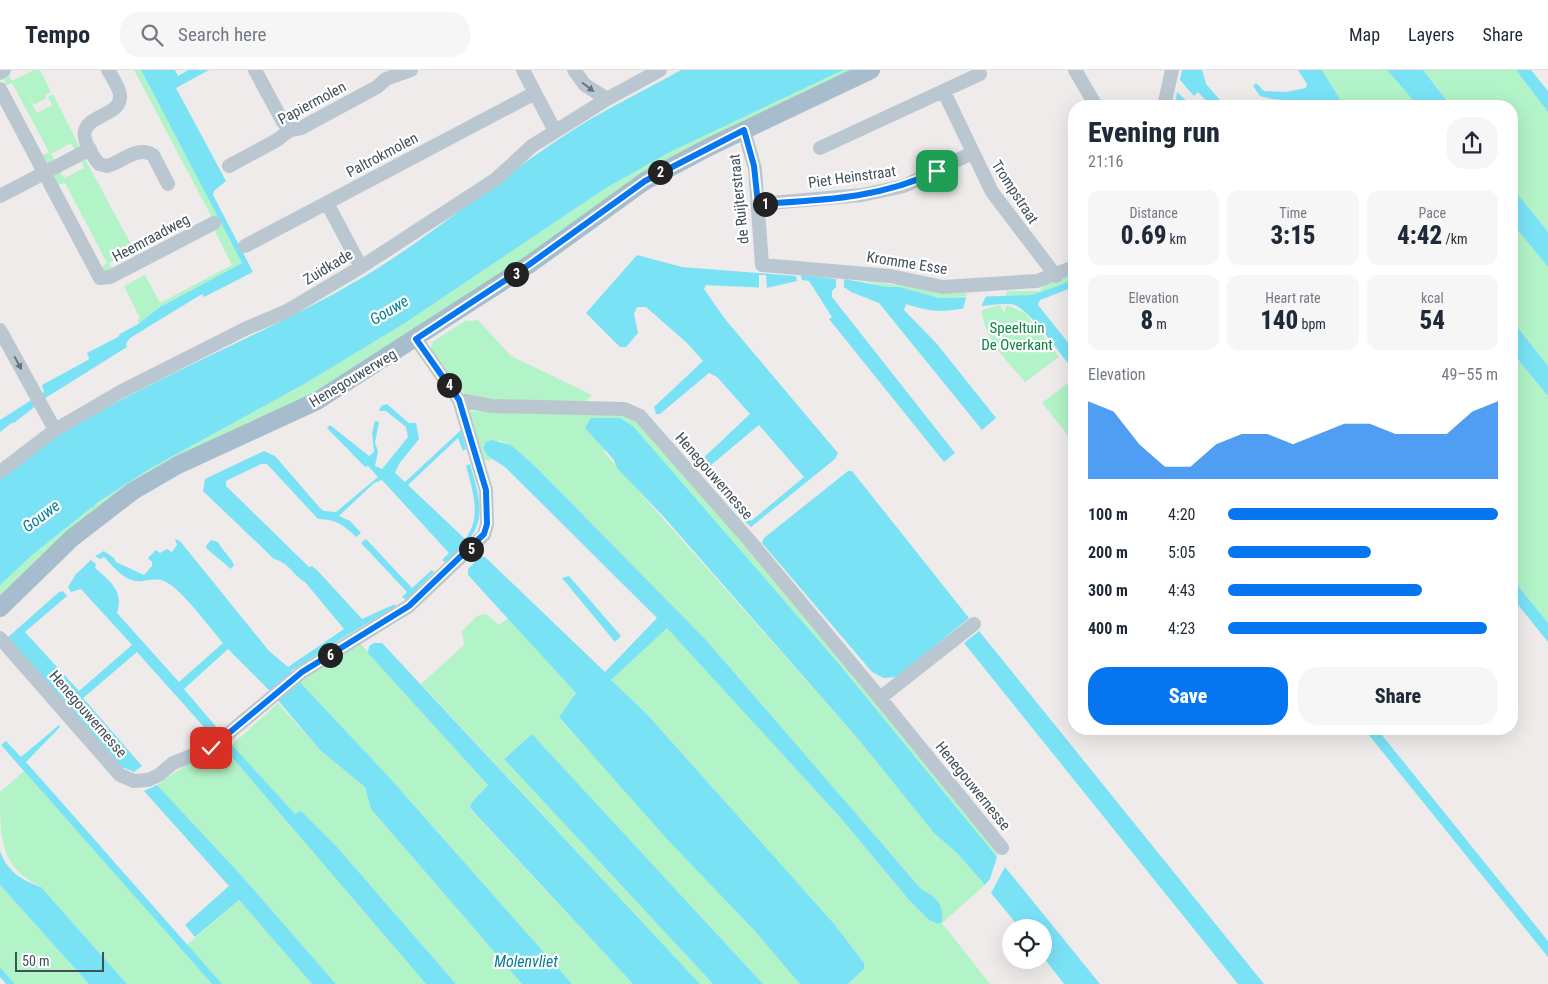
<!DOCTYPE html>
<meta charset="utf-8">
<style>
:root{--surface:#fff;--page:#f6f6f7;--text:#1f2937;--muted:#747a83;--line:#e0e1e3;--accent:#0576ef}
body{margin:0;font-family:"Roboto Condensed",sans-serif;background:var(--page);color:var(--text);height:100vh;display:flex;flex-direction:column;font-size:19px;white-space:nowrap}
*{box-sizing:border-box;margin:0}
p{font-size:16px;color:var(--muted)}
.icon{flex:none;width:28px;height:28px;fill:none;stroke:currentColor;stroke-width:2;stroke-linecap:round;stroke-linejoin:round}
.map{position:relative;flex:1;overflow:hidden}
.details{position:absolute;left:1068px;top:30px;width:450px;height:635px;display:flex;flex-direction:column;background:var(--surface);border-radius:20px;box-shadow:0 5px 20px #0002}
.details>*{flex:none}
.buttons{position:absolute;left:1002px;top:849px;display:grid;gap:10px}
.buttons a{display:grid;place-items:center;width:50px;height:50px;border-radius:50%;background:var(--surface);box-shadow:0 5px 20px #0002;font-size:25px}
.scale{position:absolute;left:15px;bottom:12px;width:89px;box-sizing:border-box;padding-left:5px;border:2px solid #42505a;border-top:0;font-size:14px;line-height:18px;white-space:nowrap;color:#42505a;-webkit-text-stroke:4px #fff;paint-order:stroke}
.pin{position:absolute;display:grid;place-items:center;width:42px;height:42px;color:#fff;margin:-21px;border-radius:10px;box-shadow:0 2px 8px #0006}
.km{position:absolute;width:25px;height:25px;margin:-12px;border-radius:50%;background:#222;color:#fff;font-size:14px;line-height:25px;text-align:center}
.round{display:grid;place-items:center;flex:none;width:52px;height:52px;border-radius:20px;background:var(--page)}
.summary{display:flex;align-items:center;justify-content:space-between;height:85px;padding:0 20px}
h1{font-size:28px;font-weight:800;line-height:38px}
.figures{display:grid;grid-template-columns:repeat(3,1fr);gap:8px;height:85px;padding:5px 20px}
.figures div{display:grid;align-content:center;border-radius:12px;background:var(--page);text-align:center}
.figures b{font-size:25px;font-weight:800}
.figures small{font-size:14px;font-weight:400}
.figures p{font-size:14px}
.chart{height:140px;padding:10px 20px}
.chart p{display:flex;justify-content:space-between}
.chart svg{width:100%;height:90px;margin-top:5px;fill:var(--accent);opacity:.7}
.action{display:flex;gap:10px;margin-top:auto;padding:10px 20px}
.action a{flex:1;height:58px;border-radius:20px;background:var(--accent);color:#fff;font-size:20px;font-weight:800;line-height:58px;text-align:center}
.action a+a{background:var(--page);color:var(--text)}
ul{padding:0 20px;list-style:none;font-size:16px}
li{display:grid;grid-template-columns:80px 60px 1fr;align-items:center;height:38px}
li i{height:12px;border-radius:6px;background:var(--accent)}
header{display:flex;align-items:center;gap:30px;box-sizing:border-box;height:70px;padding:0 25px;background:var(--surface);border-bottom:1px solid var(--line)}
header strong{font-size:24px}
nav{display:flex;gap:28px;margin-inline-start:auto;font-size:18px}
.search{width:350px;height:45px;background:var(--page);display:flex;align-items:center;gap:12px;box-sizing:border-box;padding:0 18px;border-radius:20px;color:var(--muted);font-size:19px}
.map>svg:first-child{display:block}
</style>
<header>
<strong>Tempo</strong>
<div class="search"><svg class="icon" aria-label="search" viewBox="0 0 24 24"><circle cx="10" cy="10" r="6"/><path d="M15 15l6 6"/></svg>Search here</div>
<nav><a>Map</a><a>Layers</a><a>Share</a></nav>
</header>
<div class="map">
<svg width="1548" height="914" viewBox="0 0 1548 914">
<rect width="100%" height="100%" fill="#efebeb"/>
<path fill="#b2f3c8" d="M 34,0 L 40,0 L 51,22 L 45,25 L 46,28 L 34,35 L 29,28 L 37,43 L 52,35 L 48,27 L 53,24 L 79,76 L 75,80 L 71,73 L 51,84 L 55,91 L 49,94 L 42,86 L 49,82 L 12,13 L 5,16 L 4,8 L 8,4 L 12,11 Z
M 134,0 L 141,0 L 242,193 L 160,237 L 139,253 L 137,250 L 140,248 L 124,216 L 145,205 L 160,233 L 232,195 L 215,161 L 218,159 Z
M 843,0 L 856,0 L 540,179 L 323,320 L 186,384 L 0,528 L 0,515 L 31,486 L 92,437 L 151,398 L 306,313 L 405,253 L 606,118 L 670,82 Z
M 1322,0 L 1387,0 L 1418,36 L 1344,36 Z
M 1423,0 L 1516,0 L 1548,42 L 1548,162 L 1511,116 L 1511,36 L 1451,36 Z
M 85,89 L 138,187 L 136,188 L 131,181 L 109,193 L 112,200 L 106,204 L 101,198 L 107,193 L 65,113 L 57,115 L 54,108 L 55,104 L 60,102 L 65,108 L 84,98 L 81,91 Z
M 1511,152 L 1548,197 L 1548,296 L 1511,249 Z
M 1074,204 L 1074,210 L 1032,225 L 1005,228 L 1007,221 L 1040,221 L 1043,216 Z
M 856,209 L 895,215 L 896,212 L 943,224 L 966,223 L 967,226 L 939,228 L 900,217 L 888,217 Z
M 1000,235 L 1004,243 L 1007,235 L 1025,243 L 1059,287 L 1025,312 C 1007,290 984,270 982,240 Z
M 478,250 L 511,286 L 592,325 L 584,333 L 485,331 L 466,325 L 431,280 L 432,272 L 465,251 Z
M 1511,281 L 1548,326 L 1548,553 L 1511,507 Z
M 1074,308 L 1074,373 L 1042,333 Z
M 471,341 L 622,345 L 639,354 L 843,588 L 996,780 L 997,787 L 839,594 L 633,356 L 620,348 L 604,382 L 859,670 L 934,763 L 957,783 L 985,815 L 942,853 L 990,914 L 848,914 L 864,899 L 864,893 L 835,855 L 646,643 L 611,610 L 667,557 L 839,746 L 909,830 L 919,839 L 931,824 L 922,820 L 706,570 L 535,396 L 511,375 L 498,370 L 488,386 L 495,389 L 482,391 L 467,343 Z
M 486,544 L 499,555 L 508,548 L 576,623 L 559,648 L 754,860 L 800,914 L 763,914 L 532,664 L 504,689 L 713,914 L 700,914 L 421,614 L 464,575 L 462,561 L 477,546 Z
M 360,573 L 488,715 L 471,732 L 470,739 L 633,914 L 572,914 L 388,706 L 297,611 Z
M 278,633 L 320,680 L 365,717 L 371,739 L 522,914 L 456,914 L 337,777 L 301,742 L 295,744 L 232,675 Z
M 225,679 L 426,914 L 336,914 L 240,804 L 157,715 L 186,695 L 208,689 Z
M 24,701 L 212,914 L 127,914 L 41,817 C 0,797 0,769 0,722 Z
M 0,815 L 89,914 L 15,914 L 0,897 Z
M 239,830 L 312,914 L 222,914 L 187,875 Z"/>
<path fill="#7ae2f5" d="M 141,0 L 175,0 L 178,6 L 188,0 L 209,0 L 176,18 L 226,111 L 214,121 L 213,125 L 253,202 L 204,227 L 202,224 L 130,268 L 126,274 L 127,277 L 47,327 L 14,353 L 13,352 L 0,362 L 0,350 L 44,322 L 42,315 L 88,290 L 89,288 L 87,283 L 118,267 L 120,264 L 138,254 L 160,237 L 242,193 Z
M 681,0 L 843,0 L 670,82 L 606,118 L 405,253 L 306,313 L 151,398 L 97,433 L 93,438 L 92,437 L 31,486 L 0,515 L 0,407 C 108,322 242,278 360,209 C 434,165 498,108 570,62 C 605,39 644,21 681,0 Z
M 1182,0 L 1202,0 L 1206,14 L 1225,36 L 1211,36 L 1198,22 L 1194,26 L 1180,10 Z
M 1298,0 L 1322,0 L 1344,36 L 1312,36 L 1309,32 L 1272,29 L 1260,26 L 1253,16 L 1256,13 L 1264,21 L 1286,22 L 1306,18 L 1307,14 Z
M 1387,0 L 1423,0 L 1451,36 L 1418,36 Z
M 1516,0 L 1531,0 L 1548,21 L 1548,42 Z
M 1177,22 L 1192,36 L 1175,36 Z
M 1511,116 L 1548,162 L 1548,197 L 1511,152 Z
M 637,185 L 682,197 L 796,206 L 797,211 L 767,218 L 706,215 L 704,219 L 725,249 L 838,383 L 835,389 L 751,457 L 744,451 L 748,448 L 751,451 L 804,407 L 759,355 L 711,395 L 709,399 L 712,405 L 741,440 L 737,443 L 698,397 L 698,393 L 750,344 L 717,307 L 709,303 L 660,344 L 656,344 L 654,337 L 703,291 L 687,273 L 646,237 L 637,237 L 634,244 L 638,263 L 626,277 L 620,277 L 586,243 Z
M 801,205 L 836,209 L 836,217 L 832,221 L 832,227 L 955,383 L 944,392 L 829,249 L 832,247 L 809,211 L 802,210 Z
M 844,209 L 888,217 L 900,217 L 939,228 L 1032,225 L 1074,210 L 1074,217 L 1040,230 L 1038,235 L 1074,280 L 1074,301 C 1061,285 1032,243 1015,235 C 1006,231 958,240 943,241 C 930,241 918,238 906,234 L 904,240 L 937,274 L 996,348 L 982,360 L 879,233 L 851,222 L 844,217 Z
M 1511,249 L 1548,296 L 1548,326 L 1511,281 Z
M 387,334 L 409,353 L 416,353 L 419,369 L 399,394 L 395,403 L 405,412 L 461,360 L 466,379 L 463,381 L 458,368 L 408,415 L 465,469 C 482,448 473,421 466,396 L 470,394 C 485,444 486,459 446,493 L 442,490 L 449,483 L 382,410 L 374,413 L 339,446 L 350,451 L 361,463 L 356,467 C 344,455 335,449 318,449 L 267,394 L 261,394 L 226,411 L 226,416 L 309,497 L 312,496 L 317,500 L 362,549 L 395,534 L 395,537 L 349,564 L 291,601 L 292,604 L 388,706 L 572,914 L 522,914 L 371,739 L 365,717 L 320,680 L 271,622 L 228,579 L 184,619 L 218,659 L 212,666 L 137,582 L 83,628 L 142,696 L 134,702 L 122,697 L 7,568 L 59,522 L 63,521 L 67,526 L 25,562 L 79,621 L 132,575 L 81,519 L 71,522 L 68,517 L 76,504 L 91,490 L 96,494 L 95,498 C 110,511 124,521 117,543 L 179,612 L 223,573 C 210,558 181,518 164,511 C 156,508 151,510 142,511 C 125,513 114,497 104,487 L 100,489 L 95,486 L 104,481 L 114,488 L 116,492 L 144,505 L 152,496 L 152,492 L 148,488 L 156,480 L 160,483 L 167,479 L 172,482 L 177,475 L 175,469 L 180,471 L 269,581 L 288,597 L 344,559 L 305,512 C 293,505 288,492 274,489 L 203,421 L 205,409 L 264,381 L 275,386 L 320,438 L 324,441 L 336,442 L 378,407 L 368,396 L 365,397 L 327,358 L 330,355 L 369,386 L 374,382 L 372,363 L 375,351 L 379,352 L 375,373 L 378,381 L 375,396 L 382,399 L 408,367 L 406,357 L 386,341 L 379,341 L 381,336 Z
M 591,348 L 620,348 L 633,356 L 839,594 L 997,787 L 990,809 L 985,815 L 957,783 L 934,763 L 859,670 L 663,446 L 617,398 L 614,390 L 585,358 Z
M 492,370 L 511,375 L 535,396 L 706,570 L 922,820 C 937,826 944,836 942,852 L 938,854 L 929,850 L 909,830 L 839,746 L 667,558 L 611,610 L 646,643 L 835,855 L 864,893 L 864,899 L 848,914 L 800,914 L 754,860 L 667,769 L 559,647 L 576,623 L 468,505 L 468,499 L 480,487 L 485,487 L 605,602 L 657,548 L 505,397 L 488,386 L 483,378 L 486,372 Z
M 848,401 L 852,401 L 969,548 L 897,607 L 884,608 L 872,602 L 762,473 L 764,468 Z
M 366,469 L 412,518 L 432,500 L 434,502 L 406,530 L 402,527 L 407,522 L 361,473 Z
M 211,470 L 218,472 C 222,480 230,486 234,495 L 231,499 L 207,479 L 206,476 Z
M 569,506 L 621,566 L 615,572 L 562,508 Z
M 1511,507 L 1548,553 L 1548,572 L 1511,526 Z
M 979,561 L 1264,914 L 1238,914 L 964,573 Z
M 374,573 L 382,573 L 700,914 L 633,914 L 470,738 L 471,733 L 488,715 L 368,583 L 369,576 Z
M 59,655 L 60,657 L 26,692 L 222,914 L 212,914 L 1,675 L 6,671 L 21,687 Z
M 1364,659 L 1377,659 L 1548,871 L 1548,887 Z
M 532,664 L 763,914 L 713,914 L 504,689 Z
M 232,675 L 295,744 L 301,741 L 337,777 L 456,914 L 426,914 L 225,679 Z
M 157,715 L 240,804 L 336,914 L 312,914 L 239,830 L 195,867 L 185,855 L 229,816 L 144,721 Z
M 0,781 C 7,801 21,810 41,817 L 127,914 L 89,914 L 0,815 Z
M 1005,797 L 1100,914 L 1064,914 L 1044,888 L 1044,858 L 1019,857 L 991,823 Z
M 0,897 L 15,914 L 6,914 L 0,907 Z"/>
<path fill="#efebeb" d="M 759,205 L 766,205 L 767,218 L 759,218 Z
M 967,224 L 987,224 L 980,239 L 963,240 Z"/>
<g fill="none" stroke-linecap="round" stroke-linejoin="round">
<path stroke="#bac7d0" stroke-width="14" d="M 108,0 C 112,7 119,17 120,25 C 123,54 56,39 99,94 L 107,96 C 122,92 138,75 153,85 L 168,114
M 255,0 L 283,52 L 290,60
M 523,0 L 535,23
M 574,0 L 585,15 L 607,29
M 1075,0 L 1096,36
M 0,3 L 4,0
M 0,19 L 100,208 L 110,207 L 214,153
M 944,22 L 992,122 L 1056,206
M 1164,36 L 1172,0
M 744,60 L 755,99 L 762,195 L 890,206 L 943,217 L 1037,211 L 1074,197
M 820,78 L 980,4
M 229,96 L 277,70 L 290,60 L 301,58 L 377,17 L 386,9 L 411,0
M 0,126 L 90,79
M 327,133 L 361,197
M 758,134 L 862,125 L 904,116 L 972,83
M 245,176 L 535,23 L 555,61
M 0,260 L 55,360
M 459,330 L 492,336 L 624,339 L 640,346 L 749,470 L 880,628 L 974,554
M 0,402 L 55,360 L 122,321 L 247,258 L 287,241 L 361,197 L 496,109 L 532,76 L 607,29 L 660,0
M 0,568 L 120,705 L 134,711 L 148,710 L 159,705 L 173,693 L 211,678 L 302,602 L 409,536 L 484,465 L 487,454 L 486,420 L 459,330 L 416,269
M 880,628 L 1002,778"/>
<path stroke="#a7bdce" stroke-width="18" d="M 0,538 L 72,468 L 133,421 L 178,395 L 317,331 L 530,194 L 645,111 L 709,77 L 871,0"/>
</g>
<defs><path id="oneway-solid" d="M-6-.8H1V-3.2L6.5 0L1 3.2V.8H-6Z" transform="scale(1.25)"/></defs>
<g fill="#66747d">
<use href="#oneway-solid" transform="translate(588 17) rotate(37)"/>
<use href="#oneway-solid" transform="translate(18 293) rotate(62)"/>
</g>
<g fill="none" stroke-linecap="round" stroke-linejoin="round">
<defs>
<path id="route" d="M 211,678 L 302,602 L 409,536 L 484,464 L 487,454 L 486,420 L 459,330 L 416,269 L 530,194 L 645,111 L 744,60 L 754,96 L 758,134 C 820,130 880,129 937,101"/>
</defs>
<use href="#route" stroke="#fff" stroke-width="10"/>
<use href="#route" stroke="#0576ef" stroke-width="6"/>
</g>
<g text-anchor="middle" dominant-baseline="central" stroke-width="4.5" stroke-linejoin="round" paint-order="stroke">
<g font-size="15" fill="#42505a" stroke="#fff">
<text transform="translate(312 33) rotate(-28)">Papiermolen</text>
<text transform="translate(382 85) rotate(-28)">Paltrokmolen</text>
<text transform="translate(852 107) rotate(-8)">Piet Heinstraat</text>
<text transform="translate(1015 122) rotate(57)">Trompstraat</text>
<text transform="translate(739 129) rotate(-96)">de Ruijterstraat</text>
<text transform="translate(151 168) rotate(-28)">Heemraadweg</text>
<text transform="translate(907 193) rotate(9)">Kromme Esse</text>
<text transform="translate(328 197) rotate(-31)">Zuidkade</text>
<text transform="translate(353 308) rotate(-31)">Henegouwerweg</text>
<text transform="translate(714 406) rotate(49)">Henegouwernesse</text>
<text transform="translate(88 644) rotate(49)">Henegouwernesse</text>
<text transform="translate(973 716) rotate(51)">Henegouwernesse</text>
</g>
<g font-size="15" fill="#0c8241" stroke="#fff">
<text x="1017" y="258">Speeltuin<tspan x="1017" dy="17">De Overkant</tspan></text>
</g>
<g font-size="16" font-style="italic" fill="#038097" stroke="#fff">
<text transform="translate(389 240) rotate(-31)">Gouwe</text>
<text transform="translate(41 446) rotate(-37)">Gouwe</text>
<text x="526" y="891">Molenvliet</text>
</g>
</g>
</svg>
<div class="buttons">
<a><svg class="icon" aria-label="locate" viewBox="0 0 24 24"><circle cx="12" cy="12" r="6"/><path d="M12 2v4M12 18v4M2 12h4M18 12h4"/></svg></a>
</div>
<div class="scale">50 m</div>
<div class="pin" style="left:937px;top:101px;background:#1e9e55"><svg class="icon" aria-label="arrive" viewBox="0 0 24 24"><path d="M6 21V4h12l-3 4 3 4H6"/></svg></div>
<div class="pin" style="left:211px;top:678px;background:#d93025"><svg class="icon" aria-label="check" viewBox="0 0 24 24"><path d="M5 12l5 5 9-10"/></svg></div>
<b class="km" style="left:765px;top:134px">1</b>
<b class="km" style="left:660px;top:102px">2</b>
<b class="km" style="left:516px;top:204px">3</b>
<b class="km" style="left:449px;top:315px">4</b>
<b class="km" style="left:471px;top:479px">5</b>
<b class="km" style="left:330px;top:585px">6</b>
<section class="details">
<div class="summary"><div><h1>Evening run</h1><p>21:16</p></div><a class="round"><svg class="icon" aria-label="share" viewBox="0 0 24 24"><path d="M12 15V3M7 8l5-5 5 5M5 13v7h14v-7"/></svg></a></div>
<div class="figures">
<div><p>Distance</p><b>0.69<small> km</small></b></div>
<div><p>Time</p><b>3:15</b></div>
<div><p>Pace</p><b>4:42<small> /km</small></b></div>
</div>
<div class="figures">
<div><p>Elevation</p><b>8<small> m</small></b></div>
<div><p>Heart rate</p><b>140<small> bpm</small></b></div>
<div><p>kcal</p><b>54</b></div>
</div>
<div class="chart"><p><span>Elevation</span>49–55 m</p>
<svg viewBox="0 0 160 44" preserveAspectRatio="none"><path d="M0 44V6L10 11L20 27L30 38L40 38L50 27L60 22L70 22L80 27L90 22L100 17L110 17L120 22L130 22L140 22L150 11L160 6V44z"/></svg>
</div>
<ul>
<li><b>100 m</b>4:20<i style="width:100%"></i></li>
<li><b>200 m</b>5:05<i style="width:53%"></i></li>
<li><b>300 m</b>4:43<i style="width:72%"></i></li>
<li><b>400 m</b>4:23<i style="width:96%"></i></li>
</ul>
<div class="action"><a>Save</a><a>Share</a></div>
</section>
</div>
